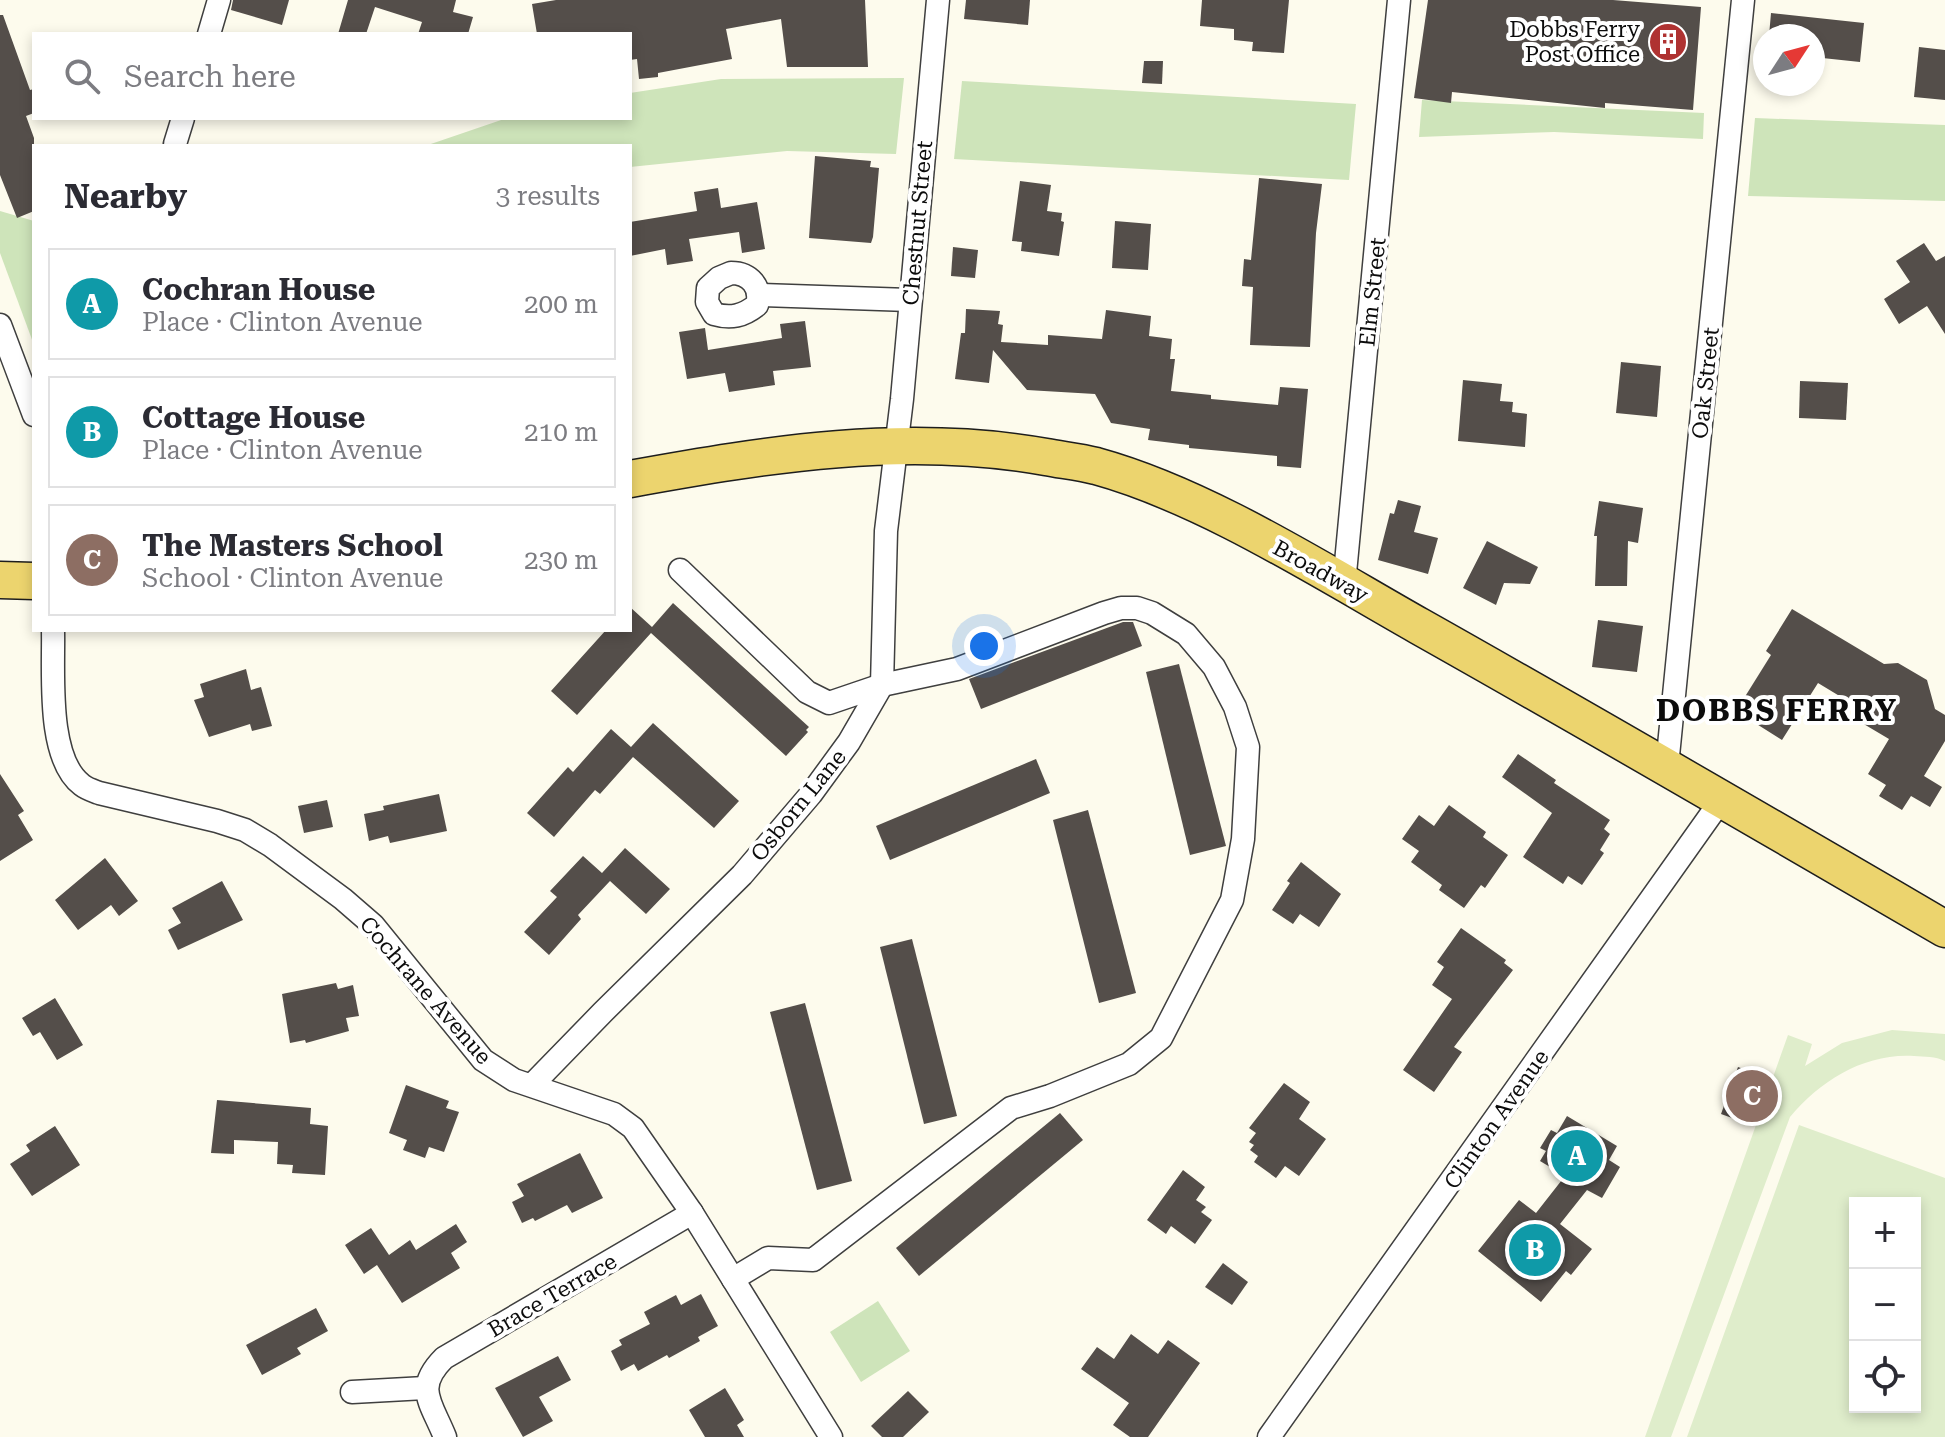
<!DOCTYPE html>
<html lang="en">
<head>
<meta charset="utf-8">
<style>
  :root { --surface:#fff; --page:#f2f2f3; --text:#2b2b33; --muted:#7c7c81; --line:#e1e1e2; --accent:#d93025 }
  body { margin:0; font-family:"Roboto Serif",serif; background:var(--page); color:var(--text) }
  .controls { position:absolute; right:24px; bottom:24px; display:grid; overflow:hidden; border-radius:0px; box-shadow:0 4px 12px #0003 }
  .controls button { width:72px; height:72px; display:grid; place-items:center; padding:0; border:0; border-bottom:2px solid var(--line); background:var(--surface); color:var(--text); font:40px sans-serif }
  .compass { position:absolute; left:1753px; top:24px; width:72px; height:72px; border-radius:50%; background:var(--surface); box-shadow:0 4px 12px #0003; rotate:54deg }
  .you { position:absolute; left:984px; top:646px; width:28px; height:28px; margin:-20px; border:6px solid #fff; border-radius:50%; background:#1a73e8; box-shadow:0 0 0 12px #1a73e833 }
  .badge { display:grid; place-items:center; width:52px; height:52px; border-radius:50%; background:var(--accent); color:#fff; font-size:26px; font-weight:700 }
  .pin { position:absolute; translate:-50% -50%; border:4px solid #fff; box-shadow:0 2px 8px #0006 }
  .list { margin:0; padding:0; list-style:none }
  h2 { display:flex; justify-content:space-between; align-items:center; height:104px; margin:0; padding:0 32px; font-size:34px }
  h2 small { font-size:26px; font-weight:400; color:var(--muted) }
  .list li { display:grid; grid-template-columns:52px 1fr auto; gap:24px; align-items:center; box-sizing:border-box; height:112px; margin:0 16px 16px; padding:0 16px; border:2px solid var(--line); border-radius:0px }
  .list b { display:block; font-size:30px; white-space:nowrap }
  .list p { margin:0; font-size:26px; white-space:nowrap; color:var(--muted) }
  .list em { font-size:26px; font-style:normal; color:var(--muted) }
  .icon { flex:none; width:44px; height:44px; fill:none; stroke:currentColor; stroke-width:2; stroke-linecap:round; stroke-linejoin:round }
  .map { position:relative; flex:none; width:1945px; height:1437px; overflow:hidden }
  .search { position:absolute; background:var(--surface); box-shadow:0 4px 12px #0003; left:32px; top:32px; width:600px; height:88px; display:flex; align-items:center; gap:20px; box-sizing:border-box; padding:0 28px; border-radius:0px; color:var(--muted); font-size:30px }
  .panel { position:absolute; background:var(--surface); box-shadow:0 4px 12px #0003; left:32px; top:144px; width:600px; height:488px; border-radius:0px }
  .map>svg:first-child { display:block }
</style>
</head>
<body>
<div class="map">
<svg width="1945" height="1437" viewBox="0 0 1945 1437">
  <rect width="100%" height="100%" fill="#fdfbed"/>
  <g fill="#cee4ba">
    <polygon points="904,78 896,154 787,151 630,167 630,146 425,146 507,118 630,118 630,93 721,79"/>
    <polygon points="962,81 1356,104 1349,180 954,159"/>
    <polygon points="1422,100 1704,113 1703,139 1554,132 1419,137"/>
    <polygon points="1755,118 1945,125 1945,201 1748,196"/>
    <polygon points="0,211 34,221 34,345 0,253"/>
    <polygon points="878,1301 910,1351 861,1382 830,1332"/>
  </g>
  <g fill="#dfedcb" fill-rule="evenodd">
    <path d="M 1892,1030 L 1945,1034 L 1945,1061 C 1935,1056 1925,1057 1914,1056 C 1865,1053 1821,1080 1790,1117 L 1671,1437 L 1645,1437 L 1788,1035 L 1812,1044 L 1805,1066 L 1842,1043 Z"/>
    <path d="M 1799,1125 L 1945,1178 L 1945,1437 L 1687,1437 ZM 1855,1203 L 1915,1203 L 1915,1407 L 1855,1407 Z"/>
  </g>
  <g fill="#544e4a">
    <polygon points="233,0 289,0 282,25 231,10"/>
    <polygon points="348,0 456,0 453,12 473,17 468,34 418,34 422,22 375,7 366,34 338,34"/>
    <polygon points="556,0 865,0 868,67 787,67 781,19 726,29 732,59 658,73 658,77 639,79 637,59 630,60 630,34 537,34 532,4"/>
    <polygon points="966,0 1030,0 1028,25 964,19"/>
    <polygon points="1202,0 1289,0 1284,53 1252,51 1253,42 1234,40 1234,29 1200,26"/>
    <polygon points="1428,0 1613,0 1701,7 1693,110 1605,103 1605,108 1452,92 1451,103 1414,98"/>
    <polygon points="1771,13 1864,23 1860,62 1813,57 1813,36 1769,36"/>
    <polygon points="0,15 3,15 30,90 34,89 34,113 26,116 34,138 34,211 17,218 0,175"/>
    <polygon points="1919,47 1945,50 1945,100 1914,97"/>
    <polygon points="1144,61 1163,61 1162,84 1142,83"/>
    <polygon points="815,156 871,161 870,167 879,168 873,237 871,243 809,238"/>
    <polygon points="1259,178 1322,184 1316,233 1310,347 1250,345 1253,287 1242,286 1244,259 1251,260"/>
    <polygon points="1020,181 1051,185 1047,211 1062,213 1061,221 1064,222 1059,256 1021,251 1022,242 1012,241"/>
    <polygon points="718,188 721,208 757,202 765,249 742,253 739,232 689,239 693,261 667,265 665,249 630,256 630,222 697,211 694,192"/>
    <polygon points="1115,221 1151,224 1148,270 1112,268"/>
    <polygon points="1924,243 1936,261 1945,256 1945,334 1927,306 1899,324 1884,299 1910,282 1896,261"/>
    <polygon points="953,247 978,250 975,278 951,276"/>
    <polygon points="966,309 1000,311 998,324 1003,325 1001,342 1048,345 1048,335 1102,339 1106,310 1151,316 1149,336 1172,339 1170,359 1175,359 1171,391 1211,395 1211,399 1278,405 1280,387 1308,389 1301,468 1277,466 1277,456 1189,448 1189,445 1148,440 1150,429 1111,423 1095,394 1027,390 993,350 989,383 955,379 961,333 965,333"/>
    <polygon points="805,321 811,367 773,371 775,385 729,392 725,373 687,379 679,332 705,328 708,350 782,338 780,324"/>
    <polygon points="1621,362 1661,366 1657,417 1616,413"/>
    <polygon points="1463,380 1502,384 1500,401 1513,402 1512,412 1527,414 1525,447 1458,441"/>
    <polygon points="1800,381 1848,383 1846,420 1799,418"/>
    <polygon points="1398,500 1421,506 1414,532 1438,538 1428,574 1378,560 1390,513 1394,514"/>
    <polygon points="1599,501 1643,508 1638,543 1628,541 1627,586 1595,586 1597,536 1594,536"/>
    <polygon points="1487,541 1538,567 1530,584 1504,583 1496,605 1463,588"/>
    <polygon points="673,603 809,727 806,730 808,732 786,756 651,633 577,715 551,691 606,630 630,630 630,607 652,627"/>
    <polygon points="1792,609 1884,664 1898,663 1927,680 1935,709 1945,715 1945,741 1924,776 1942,787 1930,807 1911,796 1902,810 1879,796 1886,785 1868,774 1889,739 1862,723 1856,706 1818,683 1782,740 1736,711 1771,655 1766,651"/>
    <polygon points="1598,620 1643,626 1637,672 1592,667"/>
    <polygon points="1123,622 1133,622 1142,646 981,709 969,679"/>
    <polygon points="1179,664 1226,846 1190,855 1146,672"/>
    <polygon points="246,669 251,690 261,687 272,726 252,731 250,724 209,737 194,700 204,697 200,684"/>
    <polygon points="653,723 739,801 714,828 633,757 600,794 595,790 554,837 527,813 568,767 573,772 611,729 631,747"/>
    <polygon points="1518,754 1556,780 1554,783 1610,820 1604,829 1610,834 1600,850 1604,853 1582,885 1568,876 1563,884 1523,857 1552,813 1502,777"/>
    <polygon points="1036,759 1050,793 890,860 876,826"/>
    <polygon points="0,774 24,811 18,815 33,840 0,861"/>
    <polygon points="439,794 447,831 390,843 388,836 369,841 364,814 384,810 383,806"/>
    <polygon points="327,800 333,827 304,833 298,806"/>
    <polygon points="1449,805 1486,832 1483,837 1508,855 1485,888 1481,885 1464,908 1439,890 1442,885 1411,862 1419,851 1402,839 1419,815 1434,826"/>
    <polygon points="1088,810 1136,993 1099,1003 1053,820"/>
    <polygon points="625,848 670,889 646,914 610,881 578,915 581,919 549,955 524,932 557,897 550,891 583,856 602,873"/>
    <polygon points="105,858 138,901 119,916 111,905 78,930 55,900"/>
    <polygon points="1301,862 1341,894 1319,927 1300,914 1293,924 1272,910 1290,883 1287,881"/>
    <polygon points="222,881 243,920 178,950 168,930 181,923 172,908"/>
    <polygon points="1461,928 1506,960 1504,963 1513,970 1454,1047 1462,1052 1434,1092 1403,1070 1452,999 1432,985 1444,967 1437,962"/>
    <polygon points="912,939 957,1116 924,1124 880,947"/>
    <polygon points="336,983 338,989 353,985 359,1016 346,1018 349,1031 306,1043 305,1040 290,1043 282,994"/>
    <polygon points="55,998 83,1045 57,1060 40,1032 33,1036 22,1018"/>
    <polygon points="805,1003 852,1181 817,1190 770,1012"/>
    <polygon points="1738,1067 1763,1076 1746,1123 1721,1114"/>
    <polygon points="1284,1083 1310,1102 1299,1119 1326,1139 1299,1176 1285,1166 1276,1178 1254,1162 1258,1156 1250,1150 1254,1145 1249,1142 1256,1133 1249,1128"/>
    <polygon points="406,1085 449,1101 446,1108 459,1112 444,1152 429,1147 425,1158 403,1150 407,1140 389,1133"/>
    <polygon points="217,1100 311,1108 310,1124 328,1126 325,1175 292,1173 293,1165 277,1164 278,1142 234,1140 234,1154 211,1153"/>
    <polygon points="1060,1113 1083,1140 919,1276 896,1248"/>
    <polygon points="1567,1116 1617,1146 1609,1160 1620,1167 1602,1198 1587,1190 1560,1224 1592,1249 1571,1275 1566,1271 1541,1302 1478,1251 1519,1200 1536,1213 1565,1176 1540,1161 1546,1151 1540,1148 1551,1130 1557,1133"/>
    <polygon points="55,1126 80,1165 32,1196 10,1164 30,1151 26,1145"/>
    <polygon points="580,1153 603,1198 572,1213 567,1205 535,1221 533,1218 522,1223 512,1202 524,1196 517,1184"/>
    <polygon points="1183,1170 1205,1187 1196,1200 1206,1207 1201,1212 1212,1220 1195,1244 1171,1226 1166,1234 1147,1220"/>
    <polygon points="456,1224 467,1242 451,1253 460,1268 402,1303 377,1265 364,1274 345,1245 371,1228 389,1255 410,1240 416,1250"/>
    <polygon points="1223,1263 1248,1282 1232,1305 1205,1287"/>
    <polygon points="701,1294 718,1326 698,1337 700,1341 669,1358 667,1355 638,1371 634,1364 621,1371 611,1351 622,1345 619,1340 650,1324 644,1312 676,1295 681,1305"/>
    <polygon points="316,1308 328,1331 297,1348 301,1354 262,1375 246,1345"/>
    <polygon points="1131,1334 1158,1354 1168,1340 1200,1363 1148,1437 1130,1437 1113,1425 1129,1403 1081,1369 1097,1347 1114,1359"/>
    <polygon points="558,1356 571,1380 539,1397 553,1421 523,1437 495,1388"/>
    <polygon points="725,1388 744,1420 737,1425 744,1437 705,1437 689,1410"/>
    <polygon points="908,1391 929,1412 903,1437 882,1437 871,1426"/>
  </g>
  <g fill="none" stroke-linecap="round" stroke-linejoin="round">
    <g stroke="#3f3f3f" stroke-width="25">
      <g id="minor">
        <polyline points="209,34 219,0"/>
        <polyline points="175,144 183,118"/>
        <path d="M 731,273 C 750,273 762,287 757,305 C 743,316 731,319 714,314 L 707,302 L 708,288 L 719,278 Z"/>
        <polyline points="760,295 909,300"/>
        <polyline points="0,325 34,415"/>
        <polyline points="680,570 807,692 829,703 882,685 957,669 1104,613 1121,608 1137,608 1152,613 1186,634 1214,667 1235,707 1248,747 1243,839 1232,900 1161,1038 1129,1064 1050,1096 1011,1108 813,1260 768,1258 733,1279"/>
        <polyline points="1344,584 1399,0"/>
        <path d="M 53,630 C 54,671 46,758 82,785 C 87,789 94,791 99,793 L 217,821 L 245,830 L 270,845 L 343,899 L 373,925 L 483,1060 L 514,1080 L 614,1114 L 633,1128 L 692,1213 L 831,1437"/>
        <polyline points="1667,766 1743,0"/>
        <polyline points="532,1085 603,1012 742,875 811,794 849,742 882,685 886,531 902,399 938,0"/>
        <polyline points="352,1392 425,1388"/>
        <path d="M 445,1437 C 431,1402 414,1388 444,1358 L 692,1213"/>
        <polyline points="1269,1437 1722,799"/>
      </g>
    </g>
    <g stroke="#1d1d1d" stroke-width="39">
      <g id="primary">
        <path d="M 630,479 C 768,454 906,432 1046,457 C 1062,460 1080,462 1096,466 C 1205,496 1320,570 1419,626 C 1595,725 1770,827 1945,929"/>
        <polyline points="0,580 34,581"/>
      </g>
    </g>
    <use href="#minor" stroke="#fff" stroke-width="22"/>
    <use href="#primary" stroke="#ecd46e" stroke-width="36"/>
  </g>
  <defs>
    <g id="building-disc" transform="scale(2)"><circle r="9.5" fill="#af3231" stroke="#fff"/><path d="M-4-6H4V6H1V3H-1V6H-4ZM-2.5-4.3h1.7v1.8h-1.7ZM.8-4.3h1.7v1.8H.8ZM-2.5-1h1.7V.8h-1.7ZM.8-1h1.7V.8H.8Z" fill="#fff"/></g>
  </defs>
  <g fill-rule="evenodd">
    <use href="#building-disc" x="1668" y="42"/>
  </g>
  <g text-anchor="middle" stroke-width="8" stroke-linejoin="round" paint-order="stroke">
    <g font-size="22" fill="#0c0c0c" stroke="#fff" text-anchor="end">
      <text x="1640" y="37">Dobbs Ferry<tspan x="1640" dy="25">Post Office</tspan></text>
    </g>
    <g font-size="22" fill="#0c0c0c" stroke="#fff">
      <text transform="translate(917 223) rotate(-85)" y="8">Chestnut Street</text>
      <text transform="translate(1372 292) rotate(-84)" y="8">Elm Street</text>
      <text transform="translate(1705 383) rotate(-84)" y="8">Oak Street</text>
      <text transform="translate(1321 571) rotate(29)" y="8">Broadway</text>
      <text transform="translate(798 805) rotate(-51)" y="8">Osborn Lane</text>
      <text transform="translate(426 990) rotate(49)" y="8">Cochrane Avenue</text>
      <text transform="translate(1496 1119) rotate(-55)" y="8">Clinton Avenue</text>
      <text transform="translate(552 1295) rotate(-30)" y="8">Brace Terrace</text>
    </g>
    <g font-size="30" font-weight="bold" letter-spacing="2" fill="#0c0c0c" stroke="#fff">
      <text x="1777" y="721">DOBBS FERRY</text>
    </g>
  </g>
</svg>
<div class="controls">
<button>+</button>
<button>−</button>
<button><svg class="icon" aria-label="locate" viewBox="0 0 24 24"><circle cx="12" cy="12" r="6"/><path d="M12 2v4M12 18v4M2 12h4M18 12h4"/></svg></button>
</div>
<svg class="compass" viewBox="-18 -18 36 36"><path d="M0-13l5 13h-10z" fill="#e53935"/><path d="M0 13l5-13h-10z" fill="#7c7c81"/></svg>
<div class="you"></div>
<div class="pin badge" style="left:1577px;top:1156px;background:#0f9aa8">A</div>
<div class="pin badge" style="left:1535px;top:1250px;background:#0f9aa8">B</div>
<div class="pin badge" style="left:1752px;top:1096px;background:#8d6e63">C</div>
<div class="search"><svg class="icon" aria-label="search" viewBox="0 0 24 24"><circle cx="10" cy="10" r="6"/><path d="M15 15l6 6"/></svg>Search here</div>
<section class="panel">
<h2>Nearby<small>3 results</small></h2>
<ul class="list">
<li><span class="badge" style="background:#0f9aa8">A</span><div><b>Cochran House</b><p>Place · Clinton Avenue</p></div><em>200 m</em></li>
<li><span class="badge" style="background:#0f9aa8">B</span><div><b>Cottage House</b><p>Place · Clinton Avenue</p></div><em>210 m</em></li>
<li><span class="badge" style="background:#8d6e63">C</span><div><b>The Masters School</b><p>School · Clinton Avenue</p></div><em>230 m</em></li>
</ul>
</section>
</div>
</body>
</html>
